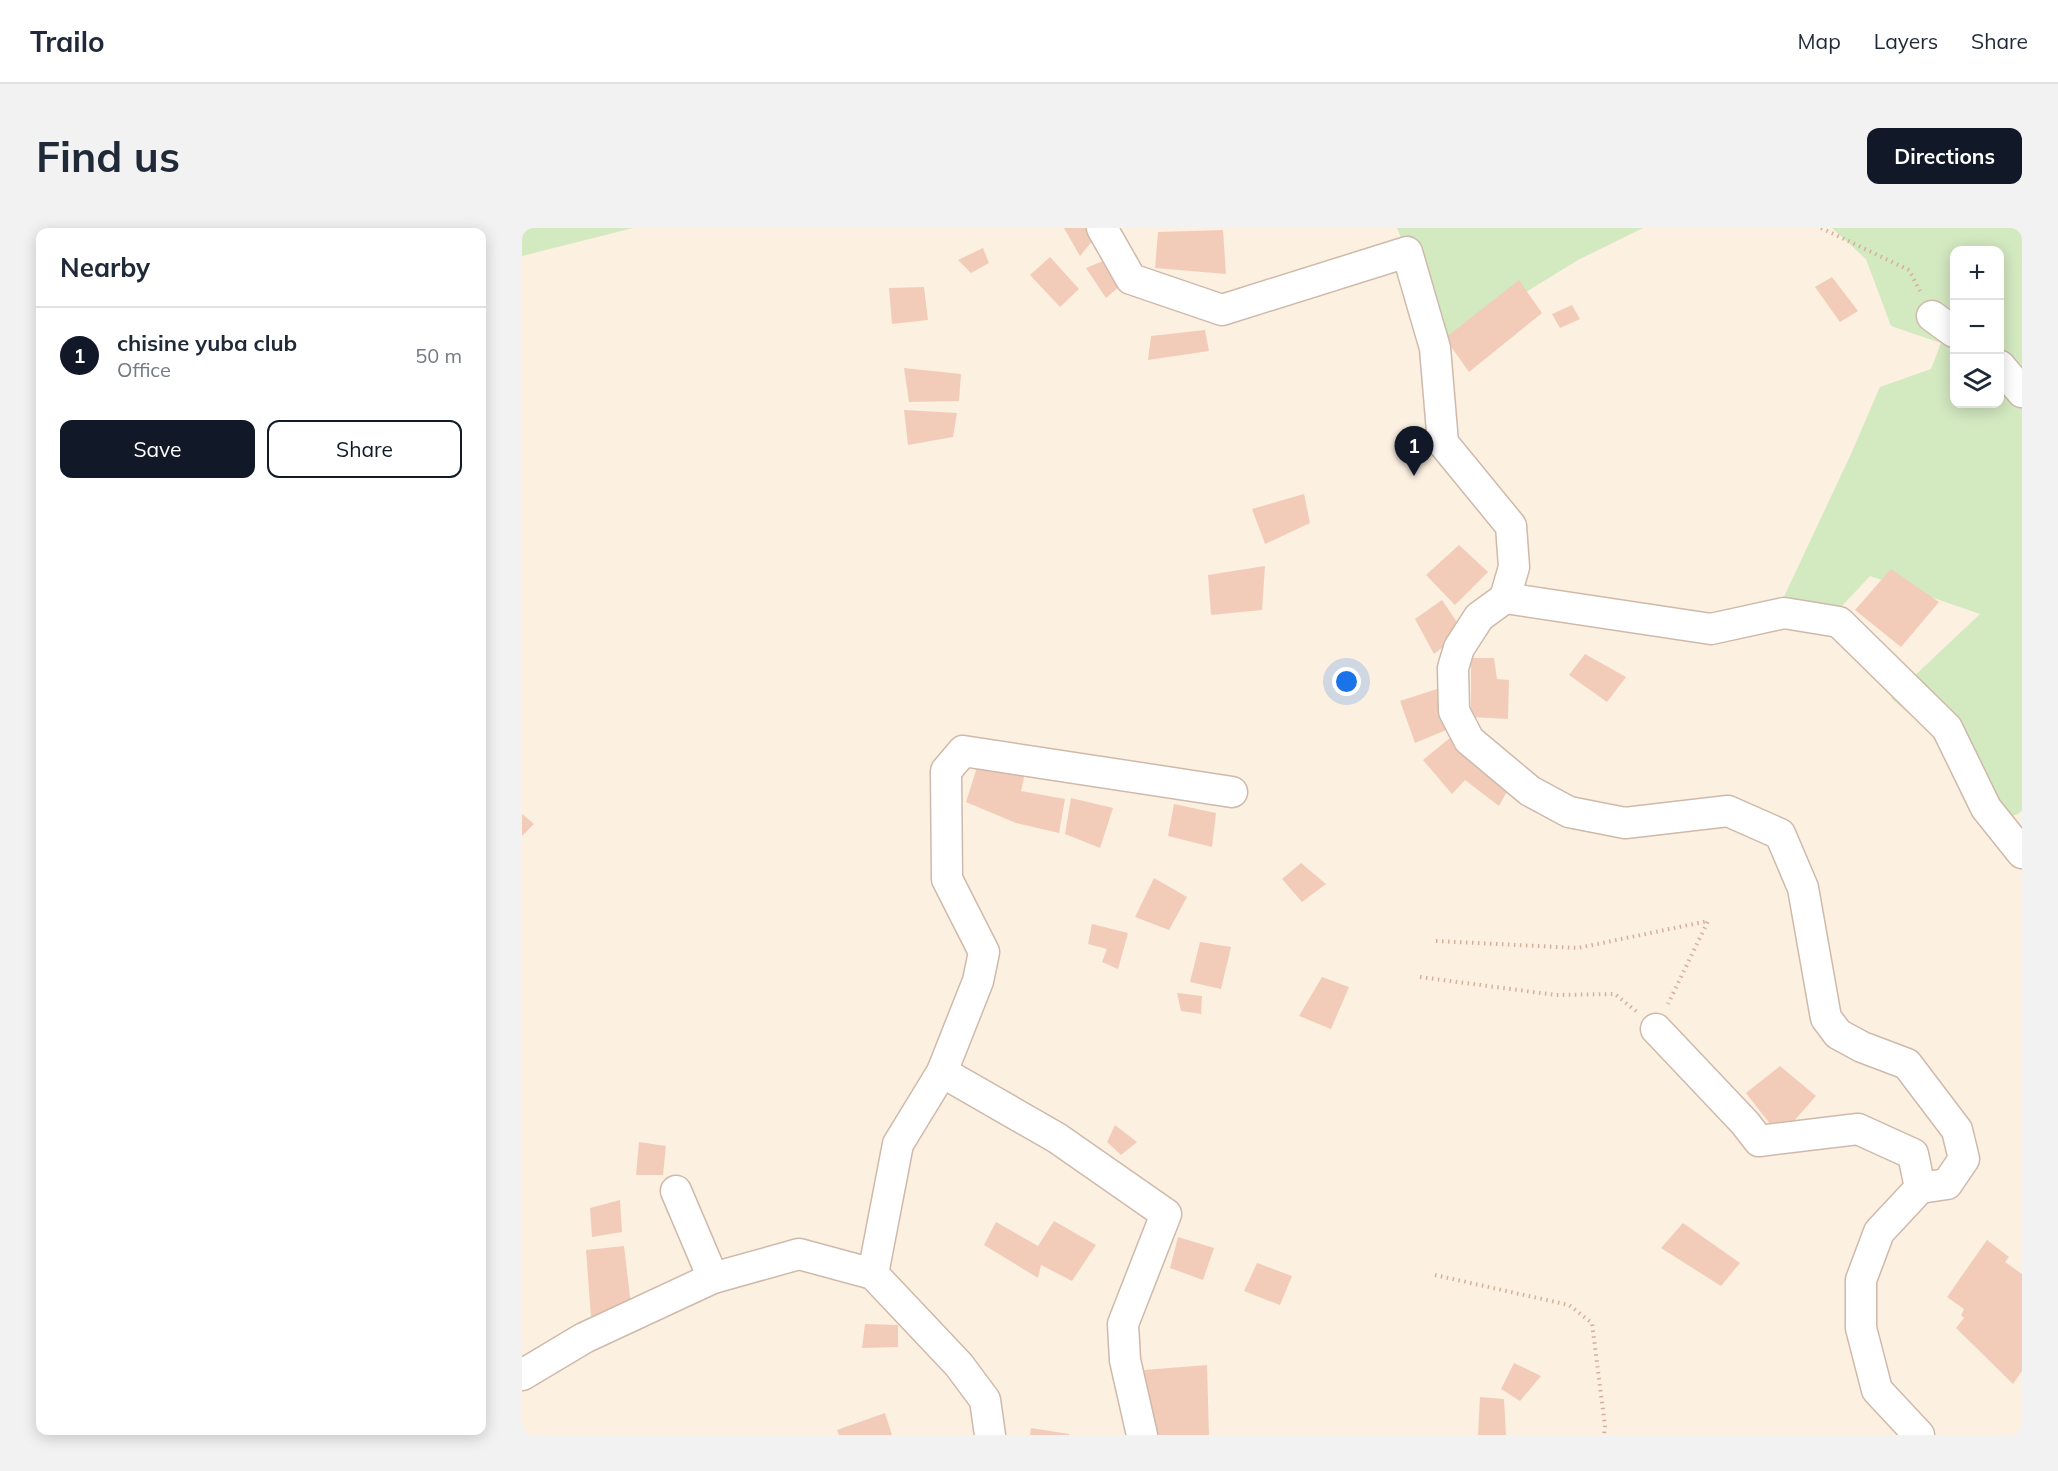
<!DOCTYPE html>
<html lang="en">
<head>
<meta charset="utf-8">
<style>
  :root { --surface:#fff; --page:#f2f2f3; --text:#1f2937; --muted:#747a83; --line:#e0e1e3; --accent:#111827 }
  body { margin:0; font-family:Mulish,sans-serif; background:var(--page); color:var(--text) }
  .controls { position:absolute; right:18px; top:18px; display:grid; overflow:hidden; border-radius:12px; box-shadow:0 3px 15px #0003 }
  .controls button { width:54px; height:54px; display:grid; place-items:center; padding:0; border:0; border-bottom:2px solid var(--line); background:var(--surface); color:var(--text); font:30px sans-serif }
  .you { position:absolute; left:825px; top:454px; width:21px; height:21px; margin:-15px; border:4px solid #fff; border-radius:50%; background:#1a73e8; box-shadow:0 0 0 9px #1a73e833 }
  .badge { display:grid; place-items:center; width:39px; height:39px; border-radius:50%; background:var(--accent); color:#fff; font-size:20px; font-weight:700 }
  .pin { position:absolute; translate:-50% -50px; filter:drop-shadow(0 2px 3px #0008) }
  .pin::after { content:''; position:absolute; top:32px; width:21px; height:18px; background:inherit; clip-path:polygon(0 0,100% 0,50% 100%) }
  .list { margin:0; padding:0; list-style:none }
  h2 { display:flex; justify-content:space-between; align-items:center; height:78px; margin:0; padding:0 24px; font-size:26px }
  h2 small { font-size:20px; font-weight:400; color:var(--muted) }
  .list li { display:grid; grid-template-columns:39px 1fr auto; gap:18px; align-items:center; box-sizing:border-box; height:96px; padding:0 24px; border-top:2px solid var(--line) }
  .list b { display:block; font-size:22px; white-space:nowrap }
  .list p { margin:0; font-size:20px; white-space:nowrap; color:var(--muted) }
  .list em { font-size:20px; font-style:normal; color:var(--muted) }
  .actions { display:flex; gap:12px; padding:18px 24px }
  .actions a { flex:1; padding:14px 0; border:2px solid var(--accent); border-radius:12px; text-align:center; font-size:21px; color:var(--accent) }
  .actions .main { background:var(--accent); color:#fff }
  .icon { flex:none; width:33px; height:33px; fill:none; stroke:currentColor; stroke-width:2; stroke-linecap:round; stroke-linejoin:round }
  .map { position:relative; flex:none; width:1500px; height:1207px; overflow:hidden; border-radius:12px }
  header { display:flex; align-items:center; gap:36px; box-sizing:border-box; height:84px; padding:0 30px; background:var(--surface); border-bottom:2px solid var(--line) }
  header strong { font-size:28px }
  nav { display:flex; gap:33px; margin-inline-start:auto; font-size:21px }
  .intro { display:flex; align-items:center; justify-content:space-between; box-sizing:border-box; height:144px; padding:0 36px }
  h1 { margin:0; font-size:42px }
  .button { padding:15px 27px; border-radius:12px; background:var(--accent); color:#fff; font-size:21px; font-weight:700 }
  main { display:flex; gap:36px; padding:0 36px }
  aside { flex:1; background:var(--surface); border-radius:12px; box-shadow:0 3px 15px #0003 }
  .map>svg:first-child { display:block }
</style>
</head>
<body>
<header>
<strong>Trailo</strong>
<nav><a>Map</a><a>Layers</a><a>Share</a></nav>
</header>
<div class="intro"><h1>Find us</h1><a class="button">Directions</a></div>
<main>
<aside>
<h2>Nearby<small></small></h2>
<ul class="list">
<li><span class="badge">1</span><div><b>chisine yuba club</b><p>Office</p></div><em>50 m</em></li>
</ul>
<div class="actions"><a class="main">Save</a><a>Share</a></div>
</aside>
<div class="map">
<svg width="1500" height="1207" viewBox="0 0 1500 1207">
  <rect width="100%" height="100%" fill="#fcf0e1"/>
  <g fill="#d3e9c0" fill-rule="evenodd">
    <polygon points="0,0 111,0 0,28"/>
    <polygon points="875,0 1121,0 1056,32 913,120 885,24"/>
    <path d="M 1310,0 L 1500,0 L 1500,582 L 1496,586 L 1462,598 L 1408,504 L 1369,470 L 1458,386 L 1348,348 L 1303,396 L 1260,373 L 1329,226 L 1358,159 L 1409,141 L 1419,115 L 1369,98 L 1344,31 ZM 1432,22 L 1478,22 L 1478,176 L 1432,176 Z"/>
  </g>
  <g fill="#f2ccb9">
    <polygon points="542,0 564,0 572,11 558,28"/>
    <polygon points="701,2 704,46 633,40 636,4"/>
    <polygon points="461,20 467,35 449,45 436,32"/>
    <polygon points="528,29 557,61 538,79 508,47"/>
    <polygon points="581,33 599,57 584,70 564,40"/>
    <polygon points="1310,49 1336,83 1318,94 1293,59"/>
    <polygon points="997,52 1020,85 947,144 923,110"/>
    <polygon points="402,59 406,92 370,96 367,60"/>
    <polygon points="1050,77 1058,91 1038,100 1030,86"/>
    <polygon points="683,102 687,123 626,132 629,108"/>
    <polygon points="382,140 439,146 437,173 387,174"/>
    <polygon points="382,182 435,185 431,209 386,217"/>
    <polygon points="782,266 788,295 743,316 730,281"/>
    <polygon points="937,317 966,344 933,377 904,347"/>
    <polygon points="743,338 740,382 689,387 686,347"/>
    <polygon points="1369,341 1417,374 1379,419 1333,382"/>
    <polygon points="920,372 941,403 912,426 893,391"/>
    <polygon points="1063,426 1104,449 1085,474 1047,447"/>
    <polygon points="949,430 972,430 975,451 987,452 986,491 949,489"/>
    <polygon points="915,461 929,500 893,515 878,473"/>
    <polygon points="929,509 955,540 962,532 989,556 977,578 943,552 930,566 901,532"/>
    <polygon points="456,536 503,545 499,563 543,571 537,605 494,595 444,574"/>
    <polygon points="549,570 591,580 578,620 543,606"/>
    <polygon points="652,576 694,585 690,619 646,608"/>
    <polygon points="0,586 12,596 0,608"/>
    <polygon points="779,635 804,656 780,674 760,651"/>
    <polygon points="632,650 665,669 647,702 613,689"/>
    <polygon points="570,696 606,705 596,741 580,734 585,721 566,716"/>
    <polygon points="678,714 709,719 699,761 668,754"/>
    <polygon points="800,749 827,759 809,801 777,788"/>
    <polygon points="655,765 680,768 679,786 659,783"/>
    <polygon points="1258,838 1294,868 1258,909 1224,865"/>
    <polygon points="593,897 615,914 599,927 585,914"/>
    <polygon points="117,914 144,918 141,947 114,947"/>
    <polygon points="98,972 100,1004 70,1009 68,980"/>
    <polygon points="532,993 574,1017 550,1053 519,1037 516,1050 462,1017 474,994 516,1018"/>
    <polygon points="1161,995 1218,1035 1199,1058 1139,1020"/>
    <polygon points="656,1009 692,1020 681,1052 648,1040"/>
    <polygon points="1465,1012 1487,1029 1483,1034 1500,1046 1500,1143 1491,1156 1434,1100 1442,1090 1439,1087 1442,1081 1425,1069"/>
    <polygon points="102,1018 109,1077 69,1089 64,1022"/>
    <polygon points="735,1035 770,1048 758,1077 722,1063"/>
    <polygon points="343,1096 376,1097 376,1119 340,1120"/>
    <polygon points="992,1135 1019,1148 998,1173 979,1161"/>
    <polygon points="685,1137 687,1207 635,1207 622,1142"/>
    <polygon points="958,1169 982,1171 984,1207 956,1207"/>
    <polygon points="363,1185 370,1207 317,1207 315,1202"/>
    <polygon points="509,1200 547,1206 547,1207 508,1207"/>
  </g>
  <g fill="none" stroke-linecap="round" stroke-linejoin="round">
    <g stroke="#cfb9ab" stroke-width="33">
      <g id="minor">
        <polyline points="580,0 609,51 700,82 885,24 913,120 921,215 989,298 992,339 983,370 1189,401 1262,385 1317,394 1425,500 1464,580 1500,625"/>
        <polyline points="1410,88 1432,104"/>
        <polyline points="1478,138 1500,164"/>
        <polyline points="983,370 957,389 937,420 931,440 932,483 947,512 1008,563 1047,584 1103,595 1206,583 1258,606 1281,660 1304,790 1316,806 1340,819 1385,836 1435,902 1442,931 1425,956 1398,960"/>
        <polyline points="1134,801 1223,895 1237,913 1336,901 1391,926 1398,960 1357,1004 1339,1052 1339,1100 1355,1162 1397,1207"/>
        <polyline points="420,844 535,910 644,986 601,1096 603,1132 620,1207"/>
        <polyline points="154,963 191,1050"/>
        <polyline points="351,1046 376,916 420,844 456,753 462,724 425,651 424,543 441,523 710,564"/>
        <polyline points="0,1147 62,1110 191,1050 277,1026 351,1046 437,1137 463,1172 468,1207"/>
      </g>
    </g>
    <g stroke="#d6af9c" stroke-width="4" stroke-dasharray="1.5 4.5" stroke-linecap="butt">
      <polyline points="1299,0 1387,42 1398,63"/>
      <polyline points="914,713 1056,720 1186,693 1146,776"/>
      <polyline points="898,749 1034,767 1093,766 1115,784"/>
      <polyline points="913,1047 1047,1077 1070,1095 1083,1198 1082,1207"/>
    </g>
    <use href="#minor" stroke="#fff" stroke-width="30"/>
  </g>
</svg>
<div class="controls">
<button>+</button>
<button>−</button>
<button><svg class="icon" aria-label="layers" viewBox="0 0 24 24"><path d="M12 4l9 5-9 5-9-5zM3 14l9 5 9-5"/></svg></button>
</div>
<div class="you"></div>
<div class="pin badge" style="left:892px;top:248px">1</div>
</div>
</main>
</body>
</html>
